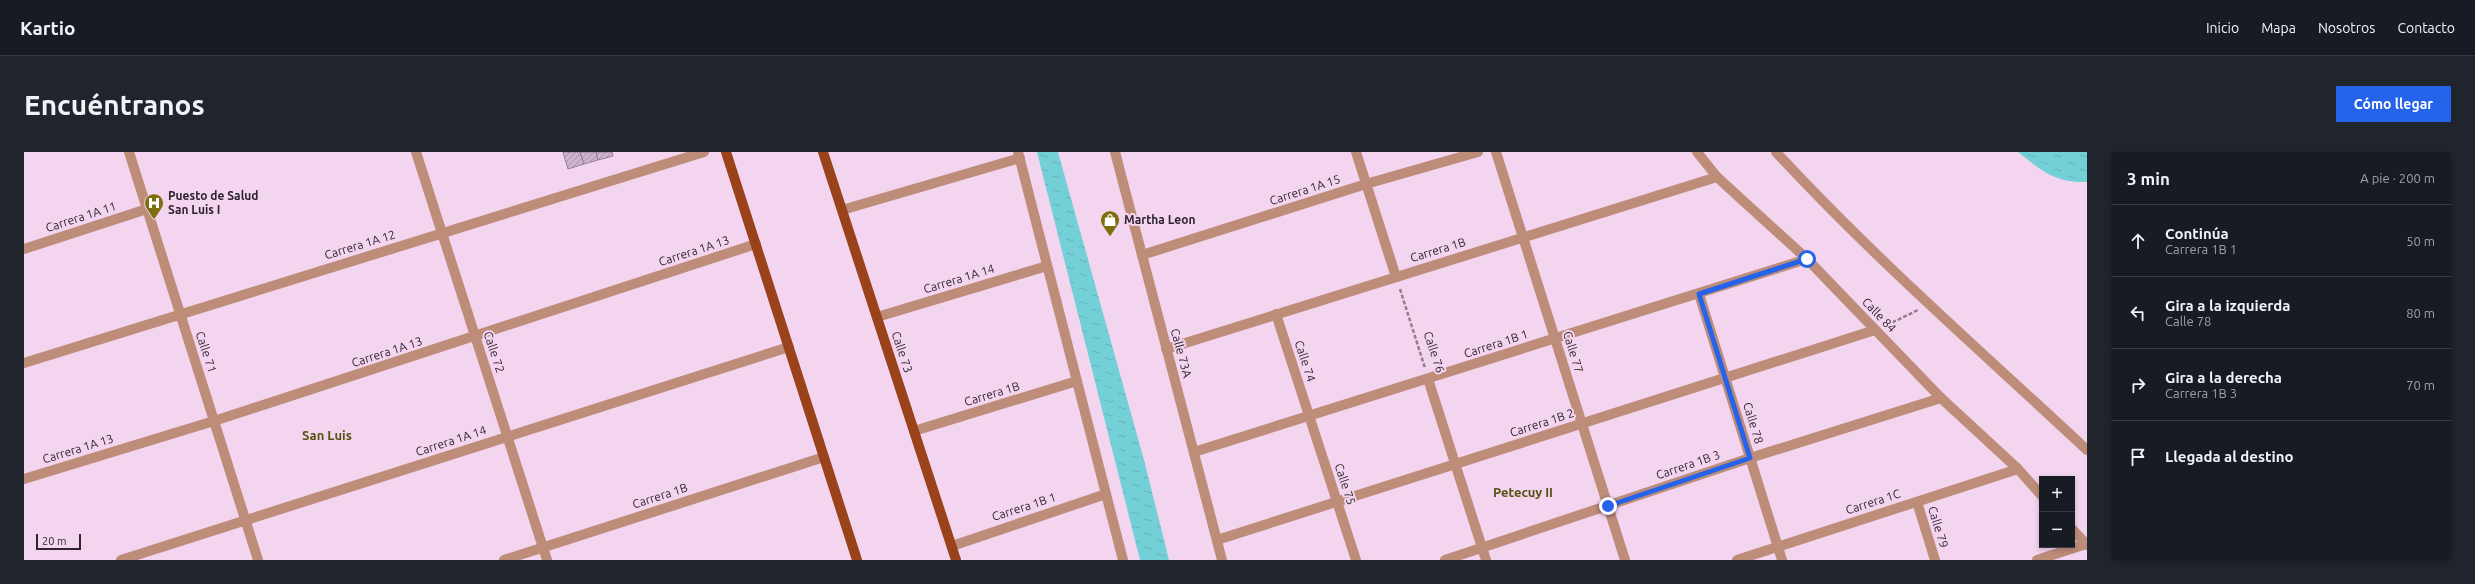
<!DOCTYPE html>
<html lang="es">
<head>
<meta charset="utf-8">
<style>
  :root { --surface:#171b24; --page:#20242c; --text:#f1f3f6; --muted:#9ea1a6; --line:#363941; --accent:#2563eb }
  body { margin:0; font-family:Ubuntu,sans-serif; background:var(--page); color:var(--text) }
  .controls { position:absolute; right:12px; bottom:12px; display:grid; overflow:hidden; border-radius:0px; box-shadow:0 2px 6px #0003 }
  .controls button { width:36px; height:36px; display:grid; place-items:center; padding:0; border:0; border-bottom:1px solid var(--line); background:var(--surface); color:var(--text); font:20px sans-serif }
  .scale { position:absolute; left:12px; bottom:10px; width:45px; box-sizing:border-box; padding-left:4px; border:2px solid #2f232e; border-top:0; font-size:11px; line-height:14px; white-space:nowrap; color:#2f232e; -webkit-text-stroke:3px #f3d5f0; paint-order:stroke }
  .stop { position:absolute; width:12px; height:12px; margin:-9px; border:3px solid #2563eb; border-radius:50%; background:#fff }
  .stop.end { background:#2563eb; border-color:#fff; box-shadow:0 1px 4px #0008 }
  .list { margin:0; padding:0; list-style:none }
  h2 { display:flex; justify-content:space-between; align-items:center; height:52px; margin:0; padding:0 16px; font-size:17px }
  h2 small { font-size:13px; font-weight:400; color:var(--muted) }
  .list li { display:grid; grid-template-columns:26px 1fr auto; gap:12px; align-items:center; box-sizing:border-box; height:72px; padding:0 16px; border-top:1px solid var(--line) }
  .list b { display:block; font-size:15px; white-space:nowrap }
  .list p { margin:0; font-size:13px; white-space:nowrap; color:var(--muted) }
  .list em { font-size:13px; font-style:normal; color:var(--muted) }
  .icon { flex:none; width:22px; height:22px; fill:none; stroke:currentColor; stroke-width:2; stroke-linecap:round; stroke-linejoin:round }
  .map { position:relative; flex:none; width:2063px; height:408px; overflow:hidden; border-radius:0px }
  header { display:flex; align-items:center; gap:24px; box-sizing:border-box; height:56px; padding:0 20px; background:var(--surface); border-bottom:1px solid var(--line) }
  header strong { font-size:19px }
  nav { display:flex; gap:22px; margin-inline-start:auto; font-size:14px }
  .intro { display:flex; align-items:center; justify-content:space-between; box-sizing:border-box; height:96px; padding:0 24px }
  h1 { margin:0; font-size:28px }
  .button { padding:10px 18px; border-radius:0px; background:var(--accent); color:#fff; font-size:14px; font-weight:700 }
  main { display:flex; gap:24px; padding:0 24px }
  aside { flex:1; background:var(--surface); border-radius:0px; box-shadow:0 2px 6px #0003 }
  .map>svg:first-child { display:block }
</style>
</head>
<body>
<header>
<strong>Kartio</strong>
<nav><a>Inicio</a><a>Mapa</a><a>Nosotros</a><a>Contacto</a></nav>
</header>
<div class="intro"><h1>Encuéntranos</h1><a class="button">Cómo llegar</a></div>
<main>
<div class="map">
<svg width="2063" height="408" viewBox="0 0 2063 408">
  <defs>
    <pattern id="water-ripples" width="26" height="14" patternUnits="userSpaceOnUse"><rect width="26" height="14" fill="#74d0d7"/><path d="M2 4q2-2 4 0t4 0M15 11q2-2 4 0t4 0" fill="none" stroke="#65b2b9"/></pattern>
    <pattern id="building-hatch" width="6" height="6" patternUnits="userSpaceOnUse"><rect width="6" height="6" fill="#d0b3ce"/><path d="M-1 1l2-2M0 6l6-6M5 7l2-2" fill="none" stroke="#a991a8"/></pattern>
  </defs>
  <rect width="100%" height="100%" fill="#f3d5f0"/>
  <g fill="url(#water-ripples)">
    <polygon points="1013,0 1034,0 1120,308 1145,408 1116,408"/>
    <path d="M 1994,0 L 2063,0 L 2063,30 C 2031,31 2018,19 1994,0 Z"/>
  </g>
  <g fill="url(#building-hatch)" stroke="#977b94">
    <polygon points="539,0 556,0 560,12 544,17"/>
    <polygon points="556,0 572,0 574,8 560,12"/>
    <polygon points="572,0 588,0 589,4 574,8"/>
  </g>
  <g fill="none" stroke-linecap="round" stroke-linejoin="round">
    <g stroke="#937e91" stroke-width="2.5" stroke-dasharray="4 2" stroke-linecap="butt">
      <polyline points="1376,137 1401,216"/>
      <polyline points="1863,173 1894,158"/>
    </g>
    <g stroke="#be8d79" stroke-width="10">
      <polyline points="105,0 234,408"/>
      <polyline points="392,0 523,408"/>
      <polyline points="994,0 1099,408"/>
      <polyline points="1091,0 1198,408"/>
      <polyline points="1332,0 1372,125"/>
      <polyline points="1472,0 1601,408"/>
      <polyline points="1673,0 1693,25 1783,107 1917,246 1994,317 2018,344"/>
      <path d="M 1752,0 C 1850,106 1958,200 2063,298"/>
      <polyline points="818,58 996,6"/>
      <polyline points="0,97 123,57"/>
      <polyline points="1118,103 1342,32 1454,0"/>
      <polyline points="1675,142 1758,408"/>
      <polyline points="1252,162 1332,408"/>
      <polyline points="853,165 1023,114"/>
      <polyline points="1142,197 1693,25"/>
      <polyline points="0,211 680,0"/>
      <polyline points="1404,227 1462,408"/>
      <polyline points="890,279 1053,229"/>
      <polyline points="1170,300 1783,107"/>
      <polyline points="0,327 190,269 732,92"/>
      <polyline points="1893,350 1911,408"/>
      <polyline points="2048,377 2063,393"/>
      <polyline points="1193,388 1851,178"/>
      <polyline points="928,394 1082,342"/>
      <polyline points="97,408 765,195"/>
      <polyline points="480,408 800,305"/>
      <polyline points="1421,408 1726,306 1917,246"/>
      <polyline points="1713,408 1994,317"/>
      <polyline points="2013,408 2062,392"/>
    </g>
    <g stroke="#99421b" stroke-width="10">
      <polyline points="702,0 833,408"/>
      <polyline points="799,0 932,408"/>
    </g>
  </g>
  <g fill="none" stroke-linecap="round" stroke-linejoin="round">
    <polyline stroke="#2563eb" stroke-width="5" points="1584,354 1726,306 1675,142 1783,107"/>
  </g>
  <defs>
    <g id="hospital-pin" transform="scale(1)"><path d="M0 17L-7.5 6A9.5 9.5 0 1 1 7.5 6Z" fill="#7d6f0d" stroke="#f3d5f0"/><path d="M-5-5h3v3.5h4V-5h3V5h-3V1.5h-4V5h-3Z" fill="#fff"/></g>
    <g id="shop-pin" transform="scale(1)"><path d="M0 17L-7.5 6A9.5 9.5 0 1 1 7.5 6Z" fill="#7d6f0d" stroke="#f3d5f0"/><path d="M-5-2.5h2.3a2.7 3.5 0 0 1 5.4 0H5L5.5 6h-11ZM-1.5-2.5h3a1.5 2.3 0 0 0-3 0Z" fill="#fff"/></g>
  </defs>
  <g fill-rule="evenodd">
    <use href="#hospital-pin" x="130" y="51"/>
    <use href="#shop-pin" x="1086" y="68"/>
  </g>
  <g text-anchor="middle" stroke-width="4" stroke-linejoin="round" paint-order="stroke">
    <g font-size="12" fill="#2f232e" stroke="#f3d5f0">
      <text transform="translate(1281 38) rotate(-18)" y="4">Carrera 1A 15</text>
      <text transform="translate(57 65) rotate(-18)" y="4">Carrera 1A 11</text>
      <text transform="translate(336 93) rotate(-17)" y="4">Carrera 1A 12</text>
      <text transform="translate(1414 98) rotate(-17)" y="4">Carrera 1B</text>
      <text transform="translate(670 99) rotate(-18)" y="4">Carrera 1A 13</text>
      <text transform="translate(935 127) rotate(-17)" y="4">Carrera 1A 14</text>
      <text transform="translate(1855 163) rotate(46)" y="4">Calle 84</text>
      <text transform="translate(1472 192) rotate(-18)" y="4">Carrera 1B 1</text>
      <text transform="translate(182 200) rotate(72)" y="4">Calle 71</text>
      <text transform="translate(363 200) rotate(-18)" y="4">Carrera 1A 13</text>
      <text transform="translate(470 200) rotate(72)" y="4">Calle 72</text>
      <text transform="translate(878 200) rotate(72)" y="4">Calle 73</text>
      <text transform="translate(1410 200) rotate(72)" y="4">Calle 76</text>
      <text transform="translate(1549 200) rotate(73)" y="4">Calle 77</text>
      <text transform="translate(1157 201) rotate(75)" y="4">Calle 73A</text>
      <text transform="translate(1281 209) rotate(72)" y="4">Calle 74</text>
      <text transform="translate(968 242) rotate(-17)" y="4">Carrera 1B</text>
      <text transform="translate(1518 271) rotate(-18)" y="4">Carrera 1B 2</text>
      <text transform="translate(1729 271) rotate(73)" y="4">Calle 78</text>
      <text transform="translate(427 289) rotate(-18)" y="4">Carrera 1A 14</text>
      <text transform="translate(54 297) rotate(-17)" y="4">Carrera 1A 13</text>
      <text transform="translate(1664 313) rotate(-19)" y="4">Carrera 1B 3</text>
      <text transform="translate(1321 332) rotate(72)" y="4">Calle 75</text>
      <text transform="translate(636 344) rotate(-18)" y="4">Carrera 1B</text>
      <text transform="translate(1849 350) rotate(-18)" y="4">Carrera 1C</text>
      <text transform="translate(1000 355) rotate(-18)" y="4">Carrera 1B 1</text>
      <text transform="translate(1914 375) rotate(73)" y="4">Calle 79</text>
    </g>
    <g font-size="12" font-weight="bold" fill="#2f232e" stroke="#f3d5f0" text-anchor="start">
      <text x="144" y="48">Puesto de Salud<tspan x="144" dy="14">San Luis I</tspan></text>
      <text x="1100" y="72">Martha Leon</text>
    </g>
    <g font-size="13" font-weight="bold" fill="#5a5012" stroke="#f3d5f0">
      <text x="303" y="288">San Luis</text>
      <text x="1499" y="345">Petecuy II</text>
    </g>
  </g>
</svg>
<div class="controls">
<button>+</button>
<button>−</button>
</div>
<div class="scale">20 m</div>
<div class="stop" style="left:1783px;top:107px"></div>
<div class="stop end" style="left:1584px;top:354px"></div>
</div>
<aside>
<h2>3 min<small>A pie · 200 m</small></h2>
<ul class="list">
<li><svg class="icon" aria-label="ahead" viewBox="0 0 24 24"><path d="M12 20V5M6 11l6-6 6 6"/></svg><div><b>Continúa</b><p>Carrera 1B 1</p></div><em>50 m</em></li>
<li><svg class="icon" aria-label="left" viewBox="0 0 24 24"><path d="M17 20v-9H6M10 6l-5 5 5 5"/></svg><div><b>Gira a la izquierda</b><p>Calle 78</p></div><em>80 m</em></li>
<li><svg class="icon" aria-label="right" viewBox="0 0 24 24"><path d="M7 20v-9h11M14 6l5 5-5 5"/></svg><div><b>Gira a la derecha</b><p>Carrera 1B 3</p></div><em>70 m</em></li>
<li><svg class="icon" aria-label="arrive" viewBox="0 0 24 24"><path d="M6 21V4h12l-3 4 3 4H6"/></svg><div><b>Llegada al destino</b></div></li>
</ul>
</aside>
</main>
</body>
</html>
